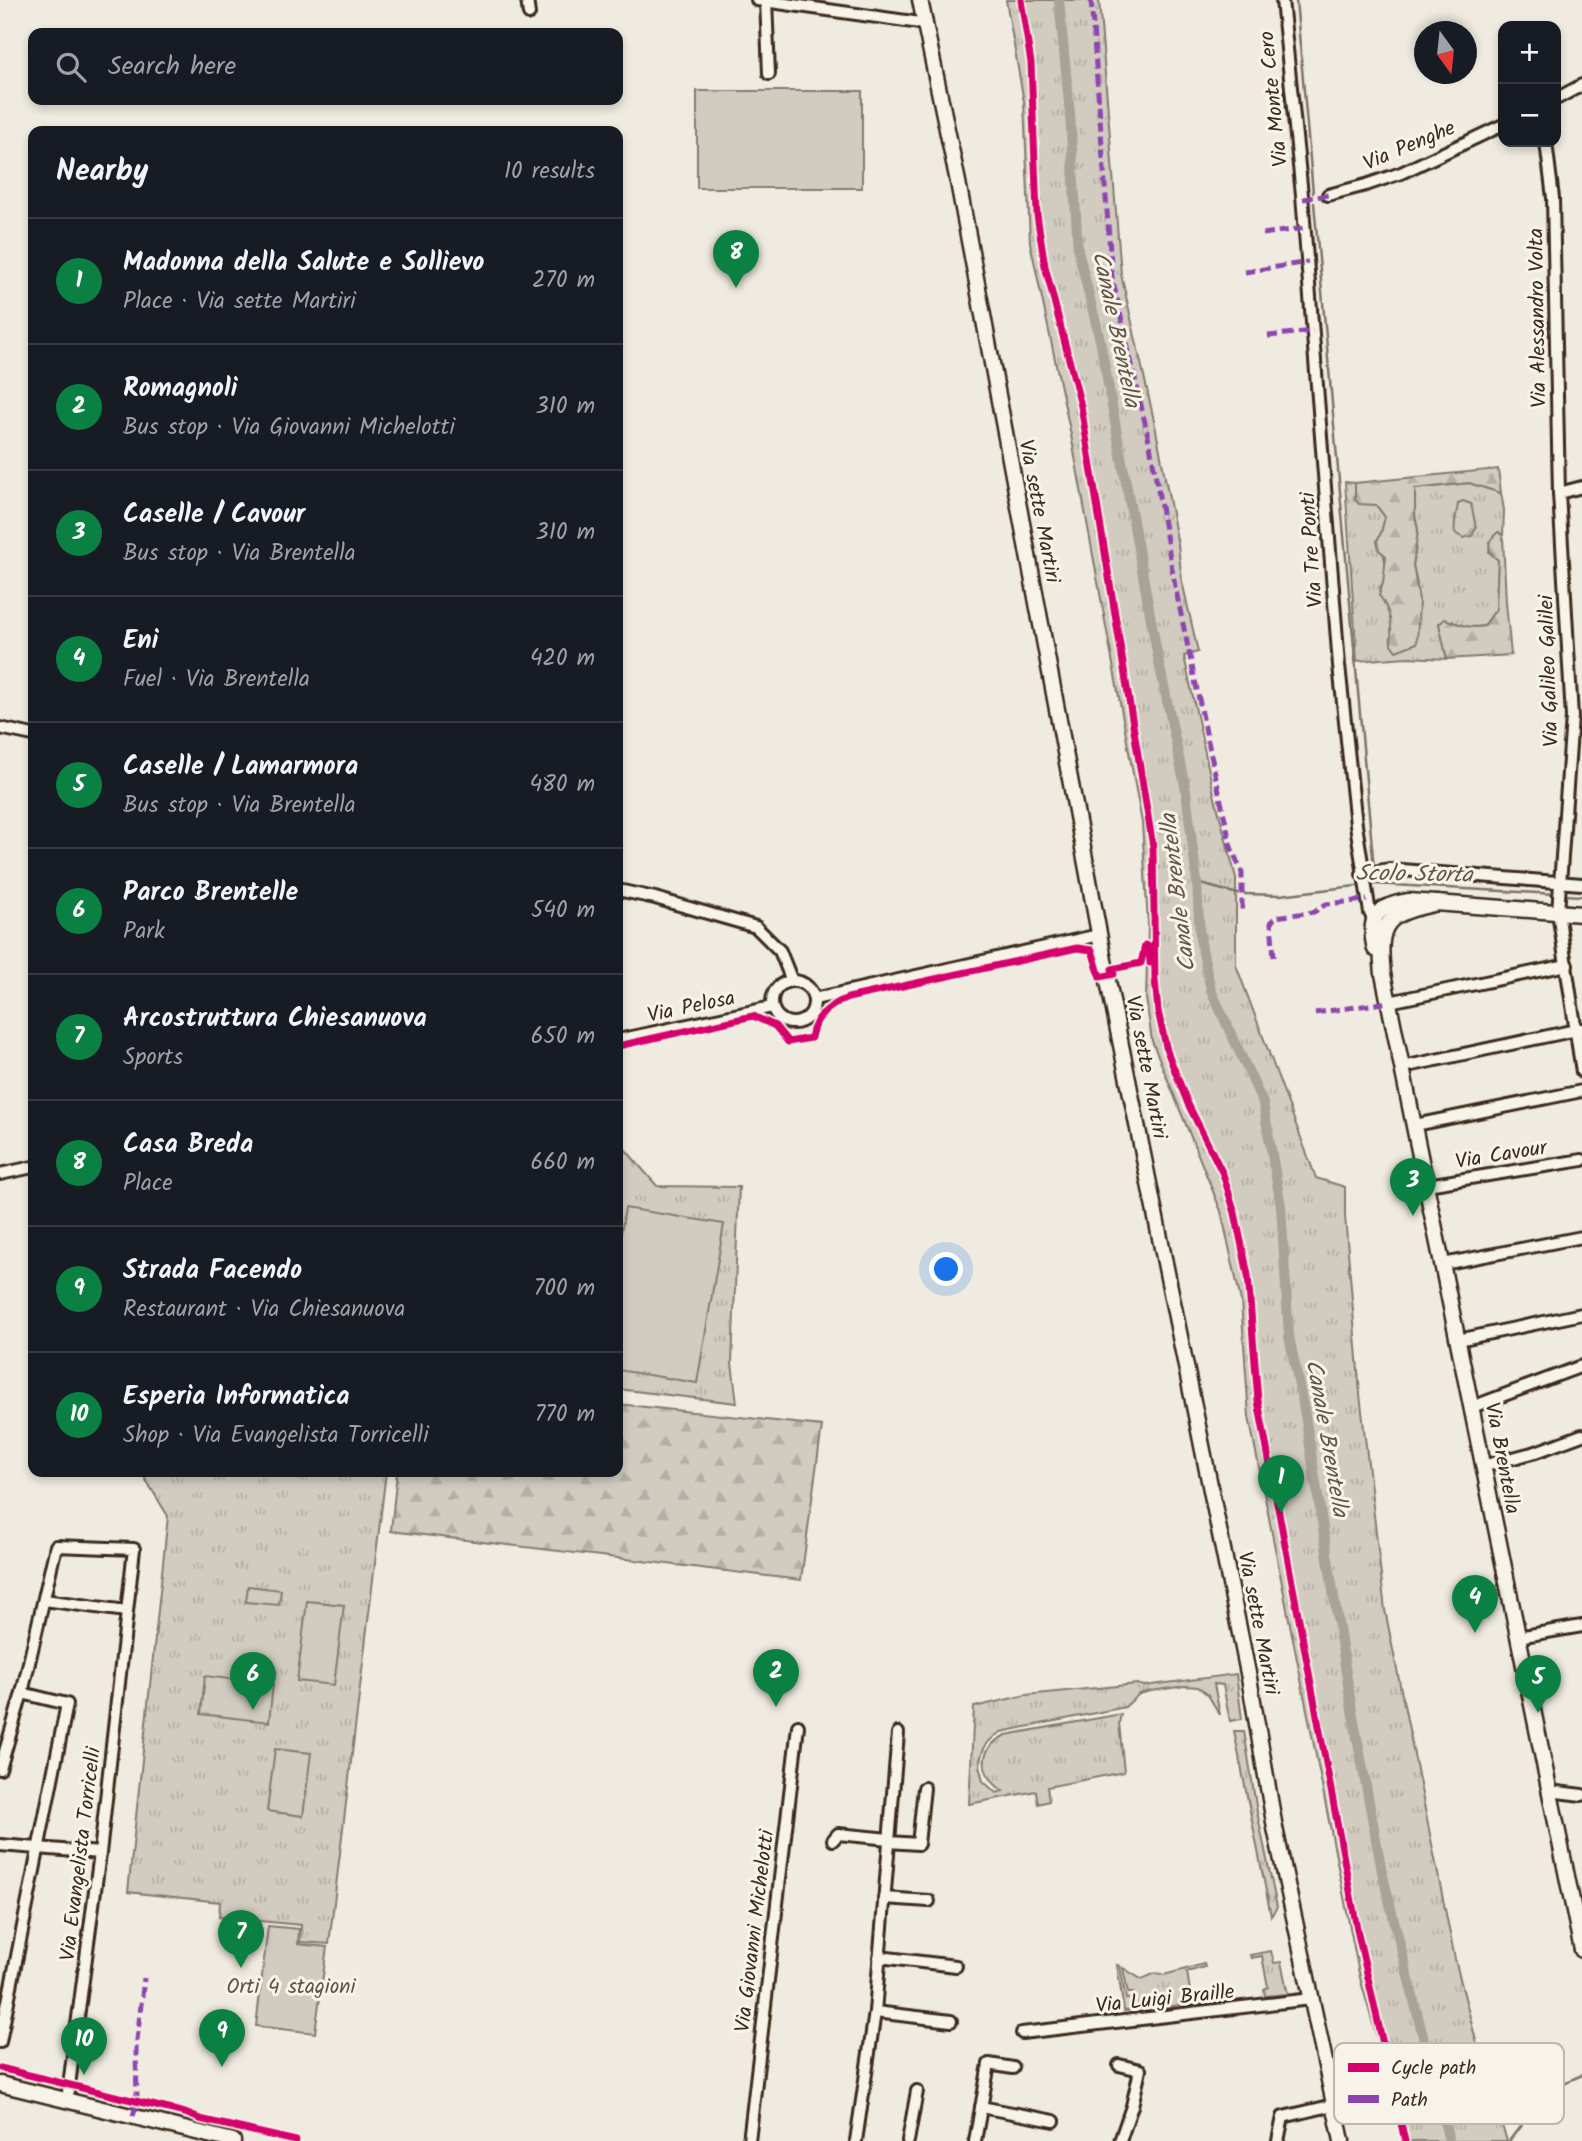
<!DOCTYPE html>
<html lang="en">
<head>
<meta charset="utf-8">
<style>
  :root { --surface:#171b24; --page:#20242c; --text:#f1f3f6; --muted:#9ea1a6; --line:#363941; --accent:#0b8043 }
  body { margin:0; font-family:Kalam,sans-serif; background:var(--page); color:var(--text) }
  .controls { position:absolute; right:21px; top:21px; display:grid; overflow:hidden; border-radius:14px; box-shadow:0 4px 10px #0003 }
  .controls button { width:63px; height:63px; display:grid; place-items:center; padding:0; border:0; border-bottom:2px solid var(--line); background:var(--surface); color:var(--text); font:35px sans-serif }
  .compass { position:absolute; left:1414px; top:21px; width:63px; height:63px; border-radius:50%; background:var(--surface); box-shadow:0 4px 10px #0003; rotate:165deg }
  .you { position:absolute; left:947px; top:1270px; width:24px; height:24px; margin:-18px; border:5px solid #fff; border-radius:50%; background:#1a73e8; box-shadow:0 0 0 10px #1a73e833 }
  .badge { display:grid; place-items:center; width:46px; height:46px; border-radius:50%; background:var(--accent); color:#fff; font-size:23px; font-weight:700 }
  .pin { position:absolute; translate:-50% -58px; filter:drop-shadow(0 2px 4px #0008) }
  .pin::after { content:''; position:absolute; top:37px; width:24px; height:21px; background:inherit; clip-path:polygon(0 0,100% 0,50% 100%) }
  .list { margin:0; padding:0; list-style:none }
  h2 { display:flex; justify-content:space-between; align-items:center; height:91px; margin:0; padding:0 28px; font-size:30px }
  h2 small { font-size:23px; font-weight:400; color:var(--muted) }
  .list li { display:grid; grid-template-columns:46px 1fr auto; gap:21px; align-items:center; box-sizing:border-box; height:126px; padding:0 28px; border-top:2px solid var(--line) }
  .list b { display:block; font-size:26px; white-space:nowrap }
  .list p { margin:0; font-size:23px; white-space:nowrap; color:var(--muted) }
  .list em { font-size:23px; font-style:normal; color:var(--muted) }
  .icon { flex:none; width:38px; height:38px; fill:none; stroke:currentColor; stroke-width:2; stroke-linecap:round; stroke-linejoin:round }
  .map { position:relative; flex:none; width:1582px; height:2141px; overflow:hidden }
  .search { position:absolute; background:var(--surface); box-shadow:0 4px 10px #0003; left:28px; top:28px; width:595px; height:77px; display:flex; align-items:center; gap:18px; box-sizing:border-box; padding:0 24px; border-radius:14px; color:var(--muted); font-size:26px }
  .panel { position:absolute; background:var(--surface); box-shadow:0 4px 10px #0003; left:28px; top:126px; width:595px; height:1351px; border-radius:14px }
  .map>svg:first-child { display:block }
</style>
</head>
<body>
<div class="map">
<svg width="1582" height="2141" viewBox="0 0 1582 2141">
  <defs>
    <pattern id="grass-tufts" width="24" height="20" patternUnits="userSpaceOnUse" patternTransform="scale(1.75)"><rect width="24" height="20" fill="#d1cbc0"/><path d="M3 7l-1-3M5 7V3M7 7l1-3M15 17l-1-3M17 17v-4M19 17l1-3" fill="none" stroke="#b4aea5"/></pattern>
    <pattern id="forest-firs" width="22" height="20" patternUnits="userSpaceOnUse" patternTransform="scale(1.75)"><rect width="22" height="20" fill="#d1cbc0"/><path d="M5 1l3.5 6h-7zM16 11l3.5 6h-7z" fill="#b4aea5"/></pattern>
  </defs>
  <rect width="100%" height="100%" fill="#efebe0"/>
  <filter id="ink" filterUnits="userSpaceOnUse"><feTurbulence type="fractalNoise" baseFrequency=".0143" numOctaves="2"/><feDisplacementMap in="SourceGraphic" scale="14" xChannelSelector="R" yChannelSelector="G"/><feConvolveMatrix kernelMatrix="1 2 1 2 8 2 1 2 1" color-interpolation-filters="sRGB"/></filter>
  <g filter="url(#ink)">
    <g fill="url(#grass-tufts)" stroke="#867a6f" stroke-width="2">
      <polygon points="1006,0 1099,0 1121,274 1155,425 1178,545 1182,581 1198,652 1184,656 1214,794 1236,878 1236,965 1316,1178 1345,1187 1345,1216 1360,1394 1385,1610 1455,1959 1481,2060 1507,2141 1406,2141 1360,1978 1249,1417 1241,1301 1221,1211 1152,1041 1146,998 1148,925 1142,823 1071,435 1030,242 1024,102"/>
      <path d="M 1345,482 L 1355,483 L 1355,500 L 1376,505 L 1385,517 L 1381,533 L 1377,541 C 1386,555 1390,573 1380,588 L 1393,622 L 1391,644 L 1417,584 L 1413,565 L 1418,530 L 1415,516 L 1415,489 L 1469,483 L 1501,493 L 1504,510 L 1503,536 L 1499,532 L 1495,535 L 1489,552 L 1498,560 L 1496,609 L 1484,626 C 1471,628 1463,628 1451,621 L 1439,623 L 1447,659 L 1406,657 L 1357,661 Z"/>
      <polygon points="618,1141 657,1186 739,1187 732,1363 737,1403 618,1389"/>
      <polygon points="141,1472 386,1472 329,1944 300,1942 301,1925 219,1917 220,1902 128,1892 168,1516"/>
      <path d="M 1236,1674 L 1242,1719 L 1230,1721 L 1223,1685 L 1214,1684 L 1220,1715 L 1208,1695 L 1198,1687 L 1185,1686 L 1151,1691 L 1139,1694 L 1125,1707 L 1001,1732 C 982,1743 976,1759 983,1781 L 996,1793 L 1003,1791 C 979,1774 977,1749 1006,1735 L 1121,1714 L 1119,1723 L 1124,1772 L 1047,1787 L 1049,1801 L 1038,1804 L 1036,1791 L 969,1804 L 974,1707 L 1026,1695 L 1137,1684 L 1144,1686 Z"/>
      <polygon points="1234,1731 1244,1731 1257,1812 1277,1907 1271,1916"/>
      <polygon points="1271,1951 1274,1963 1281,1962 1288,1994 1265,1996 1264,1989 1268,1987 1262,1956 1251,1958 1250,1955"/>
      <path d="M 1204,1964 L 1205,1967 L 1187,1972 L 1192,2004 L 1124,2011 L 1117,1965 L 1120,1966 L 1126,1999 L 1134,1998 L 1133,1993 L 1128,1993 L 1123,1968 L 1141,1979 C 1148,1978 1155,1970 1164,1975 Z"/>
    </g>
    <g fill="url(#forest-firs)" stroke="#867a6f" stroke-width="2">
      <path d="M 1498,469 L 1501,493 L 1469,483 L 1415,489 L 1415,516 L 1418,530 L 1413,565 L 1419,600 L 1417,643 L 1396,651 L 1391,644 C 1392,625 1391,611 1379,595 L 1383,583 L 1386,556 L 1379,550 L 1377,541 L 1381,533 L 1385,517 L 1376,505 L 1359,504 L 1355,500 L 1355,483 Z"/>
      <path d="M 1463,501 L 1471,504 L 1476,527 L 1472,536 L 1463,538 L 1455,533 C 1453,523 1457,514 1458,503 Z"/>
      <path d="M 1498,532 L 1503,536 L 1506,602 L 1511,655 L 1447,659 L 1439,624 L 1445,619 C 1460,624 1467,629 1484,626 L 1496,609 L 1498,560 C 1486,550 1486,542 1498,532 Z"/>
      <polygon points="618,1404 822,1426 801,1580 391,1531 397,1472 618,1472"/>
    </g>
    <g fill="#d1cbc0" stroke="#867a6f" stroke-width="2">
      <rect x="697" y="91" width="165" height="97"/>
      <polygon points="625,1208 724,1224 697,1383 618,1370 618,1252"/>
      <polygon points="248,1586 281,1590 279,1605 246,1602"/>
      <polygon points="307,1601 344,1605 334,1685 297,1681"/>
      <polygon points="205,1676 273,1684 269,1722 201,1714"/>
      <polygon points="275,1749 311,1753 303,1816 267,1811"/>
      <polygon points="268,1926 299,1929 298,1944 327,1947 315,2033 256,2026"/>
    </g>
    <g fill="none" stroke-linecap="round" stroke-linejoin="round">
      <g stroke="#7e7266" stroke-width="2.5">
        <polyline points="1296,0 1313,193"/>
        <polyline points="1314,203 1374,869"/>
        <polyline points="1374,876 1375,884"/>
        <polyline points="1197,883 1238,894"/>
        <polyline points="1374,884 1556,894"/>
        <polyline points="1245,894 1280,895 1364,885"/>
        <polyline points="1563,895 1582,896"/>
        <polyline points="1509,2141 1542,2098 1557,2086 1582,2075"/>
      </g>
      <polyline stroke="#aaa296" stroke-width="10" points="1059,0 1070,114 1078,250 1100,340 1158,658 1186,791 1197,883 1200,939 1211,990 1263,1103 1281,1206 1289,1336 1305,1415 1352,1710 1382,1872 1449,2141"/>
      <g stroke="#3b2a1e" stroke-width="16">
        <g id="minor">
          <polyline points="527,0 529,14"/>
          <polyline points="757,0 920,23 926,21"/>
          <polyline points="766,0 769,74"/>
          <polyline points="1282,0 1302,195 1339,665 1356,825 1370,913 1377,925"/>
          <polyline points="1556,99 1582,85"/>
          <polyline points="1546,142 1553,198 1559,493 1572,717 1558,912 1582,1072"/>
          <polyline points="1328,195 1366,185 1401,173 1503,125"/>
          <polyline points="1559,493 1582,487"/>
          <polyline points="0,728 33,735"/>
          <polyline points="1362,874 1389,869 1582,884"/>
          <polyline points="618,890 655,898 756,927 780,951 792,981"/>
          <circle cx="793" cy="1002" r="21"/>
          <polyline points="814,999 1099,935"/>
          <polyline points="1389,1002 1567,965"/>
          <polyline points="618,1040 772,1007"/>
          <polyline points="1403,1067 1581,1029"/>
          <polyline points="1415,1125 1582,1091"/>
          <polyline points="0,1174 33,1167"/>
          <polyline points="1427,1185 1582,1160"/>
          <polyline points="1443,1264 1582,1237"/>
          <polyline points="1458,1340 1582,1314"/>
          <polyline points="1472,1407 1582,1366"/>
          <polyline points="1483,1466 1536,1452 1582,1435"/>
          <polyline points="44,1600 126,1611"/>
          <polyline points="1518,1637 1582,1626"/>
          <polyline points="0,1769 22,1693 56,1546 134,1549 100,1853 67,2100"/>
          <polyline points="1549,1791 1582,1795"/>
          <polyline points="833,1840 838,1834 889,1839"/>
          <polyline points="889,1842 918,1844 924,1788"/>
          <polyline points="0,1845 100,1853"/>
          <polyline points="884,1898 929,1901"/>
          <polyline points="879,1957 956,1966"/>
          <polyline points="875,2012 951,2021"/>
          <polyline points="1022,2033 1311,1999"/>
          <polyline points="0,2042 67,1704 22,1693"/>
          <polyline points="1119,2065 1140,2070 1132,2106 1120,2141"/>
          <polyline points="981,2107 1054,2121"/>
          <polyline points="749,2141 798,1726"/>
          <polyline points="856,2141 875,2012 898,1733"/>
          <polyline points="908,2141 917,2091"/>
          <polyline points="975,2141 989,2064 1013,2068"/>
          <polyline points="1278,2141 1283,2117 1334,2105"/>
        </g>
      </g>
      <g stroke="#3b2a1e" stroke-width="19">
        <g id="major">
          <polyline points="920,0 958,182 1107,976 1249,1678 1275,1828 1342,2141"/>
          <path d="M 1438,903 C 1387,914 1377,920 1383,974 L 1582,1950"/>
          <path d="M 1375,949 C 1367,916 1377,906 1409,901 L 1582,914"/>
          <polyline points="0,2084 233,2141"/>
        </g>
      </g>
      <use href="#minor" stroke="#f7f3e8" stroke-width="10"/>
      <use href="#major" stroke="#f7f3e8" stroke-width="14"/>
      <g stroke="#8e44ad" stroke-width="5" stroke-dasharray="10 5" stroke-linecap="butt">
        <polyline points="1091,0 1112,277 1150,445 1175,586 1207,737 1231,847 1242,873 1242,910"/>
        <polyline points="1303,199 1328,195"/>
        <polyline points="1263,234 1305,228"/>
        <polyline points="1245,272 1308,262"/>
        <polyline points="1268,336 1313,331"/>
        <polyline points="1274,957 1271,923 1275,917 1314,912 1326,904 1367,900"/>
        <polyline points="1315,1013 1389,1002"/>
        <polyline points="133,2116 137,2101 136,2049 144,1978"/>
      </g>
      <g stroke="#f7f3e8" stroke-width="11">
        <g id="cycleway">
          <polyline points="1021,0 1031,63 1037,215 1045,266 1081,406 1153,847 1155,980 1158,1011 1167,1051 1188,1104 1223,1174 1235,1213 1248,1275 1258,1401 1358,1934 1405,2141"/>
          <path d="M 618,1046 L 753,1016 L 775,1026 L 788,1042 L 811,1038 C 814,1017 830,1005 848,998 L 1077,948 L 1092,950 L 1100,977 L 1114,974 L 1112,969 L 1141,963 L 1145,945 L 1149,947 L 1150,963"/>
          <polyline points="0,2068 185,2113 200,2119 296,2141"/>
        </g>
      </g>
      <use href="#cycleway" stroke="#d6006c" stroke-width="7"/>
    </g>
  </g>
  <g text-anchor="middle" stroke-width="6" stroke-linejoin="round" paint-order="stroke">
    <g font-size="21" fill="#3b2a1e" stroke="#f7f3e8">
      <text transform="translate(1273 99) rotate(-96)" y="7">Via Monte Cero</text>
      <text transform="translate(1409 145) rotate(-23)" y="7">Via Penghe</text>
      <text transform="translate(1537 318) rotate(-91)" y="7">Via Alessandro Volta</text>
      <text transform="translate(1040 511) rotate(79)" y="7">Via sette Martiri</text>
      <text transform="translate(1311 550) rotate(-94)" y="7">Via Tre Ponti</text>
      <text transform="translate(1548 671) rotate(-92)" y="7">Via Galileo Galilei</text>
      <text transform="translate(691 1006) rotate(-12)" y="7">Via Pelosa</text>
      <text transform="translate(1147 1067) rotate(79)" y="7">Via sette Martiri</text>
      <text transform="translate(1501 1154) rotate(-9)" y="7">Via Cavour</text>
      <text transform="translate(1503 1458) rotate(79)" y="7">Via Brentella</text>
      <text transform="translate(1259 1623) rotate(79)" y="7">Via sette Martiri</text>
      <text transform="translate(80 1854) rotate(-83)" y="7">Via Evangelista Torricelli</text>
      <text transform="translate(754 1931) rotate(-83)" y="7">Via Giovanni Michelotti</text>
      <text transform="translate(1165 1998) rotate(-6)" y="7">Via Luigi Braille</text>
    </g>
    <g font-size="21" fill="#605246" stroke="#f7f3e8">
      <text x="291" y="1993">Orti 4 stagioni</text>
    </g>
    <g font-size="23" font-style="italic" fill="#625448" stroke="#f7f3e8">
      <text transform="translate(1117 329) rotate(78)" y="8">Canale Brentella</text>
      <text transform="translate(1414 873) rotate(1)" y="8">Scolo Storta</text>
      <text transform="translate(1177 893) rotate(-97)" y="8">Canale Brentella</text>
      <text transform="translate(1328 1438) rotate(80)" y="8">Canale Brentella</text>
    </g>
  </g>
  <rect x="1334" y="2043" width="230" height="81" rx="10" fill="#f7f3e8" stroke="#bfb7ab" stroke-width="2"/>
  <rect x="1348" y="2063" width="31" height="9" fill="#d6006c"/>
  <rect x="1348" y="2095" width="31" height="8" fill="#8e44ad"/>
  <g font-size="19" fill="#3b2a1e">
    <text x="1391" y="2074">Cycle path</text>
    <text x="1391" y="2106">Path</text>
  </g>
</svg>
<div class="controls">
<button>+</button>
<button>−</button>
</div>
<svg class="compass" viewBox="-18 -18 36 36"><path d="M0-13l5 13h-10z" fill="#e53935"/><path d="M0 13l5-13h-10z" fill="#9ea1a6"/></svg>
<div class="you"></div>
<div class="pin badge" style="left:1281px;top:1513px">1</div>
<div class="pin badge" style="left:776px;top:1707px">2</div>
<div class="pin badge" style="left:1413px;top:1216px">3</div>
<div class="pin badge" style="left:1475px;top:1633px">4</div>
<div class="pin badge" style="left:1538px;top:1713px">5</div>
<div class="pin badge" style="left:253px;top:1710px">6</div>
<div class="pin badge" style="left:241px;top:1968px">7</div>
<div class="pin badge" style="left:736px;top:288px">8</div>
<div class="pin badge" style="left:222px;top:2067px">9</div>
<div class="pin badge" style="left:84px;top:2075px">10</div>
<div class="search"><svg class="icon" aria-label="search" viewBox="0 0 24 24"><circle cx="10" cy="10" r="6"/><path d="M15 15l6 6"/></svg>Search here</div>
<section class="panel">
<h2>Nearby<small>10 results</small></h2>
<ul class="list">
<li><span class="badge">1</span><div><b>Madonna della Salute e Sollievo</b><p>Place · Via sette Martiri</p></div><em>270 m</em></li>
<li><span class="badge">2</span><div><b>Romagnoli</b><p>Bus stop · Via Giovanni Michelotti</p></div><em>310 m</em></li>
<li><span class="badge">3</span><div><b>Caselle / Cavour</b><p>Bus stop · Via Brentella</p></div><em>310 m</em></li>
<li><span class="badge">4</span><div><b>Eni</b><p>Fuel · Via Brentella</p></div><em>420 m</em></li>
<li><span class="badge">5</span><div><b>Caselle / Lamarmora</b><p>Bus stop · Via Brentella</p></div><em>480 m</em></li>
<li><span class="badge">6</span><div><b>Parco Brentelle</b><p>Park</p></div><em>540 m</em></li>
<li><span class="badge">7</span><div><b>Arcostruttura Chiesanuova</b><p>Sports</p></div><em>650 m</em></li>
<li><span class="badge">8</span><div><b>Casa Breda</b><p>Place</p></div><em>660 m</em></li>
<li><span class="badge">9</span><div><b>Strada Facendo</b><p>Restaurant · Via Chiesanuova</p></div><em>700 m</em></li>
<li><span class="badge">10</span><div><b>Esperia Informatica</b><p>Shop · Via Evangelista Torricelli</p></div><em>770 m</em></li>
</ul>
</section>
</div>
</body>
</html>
